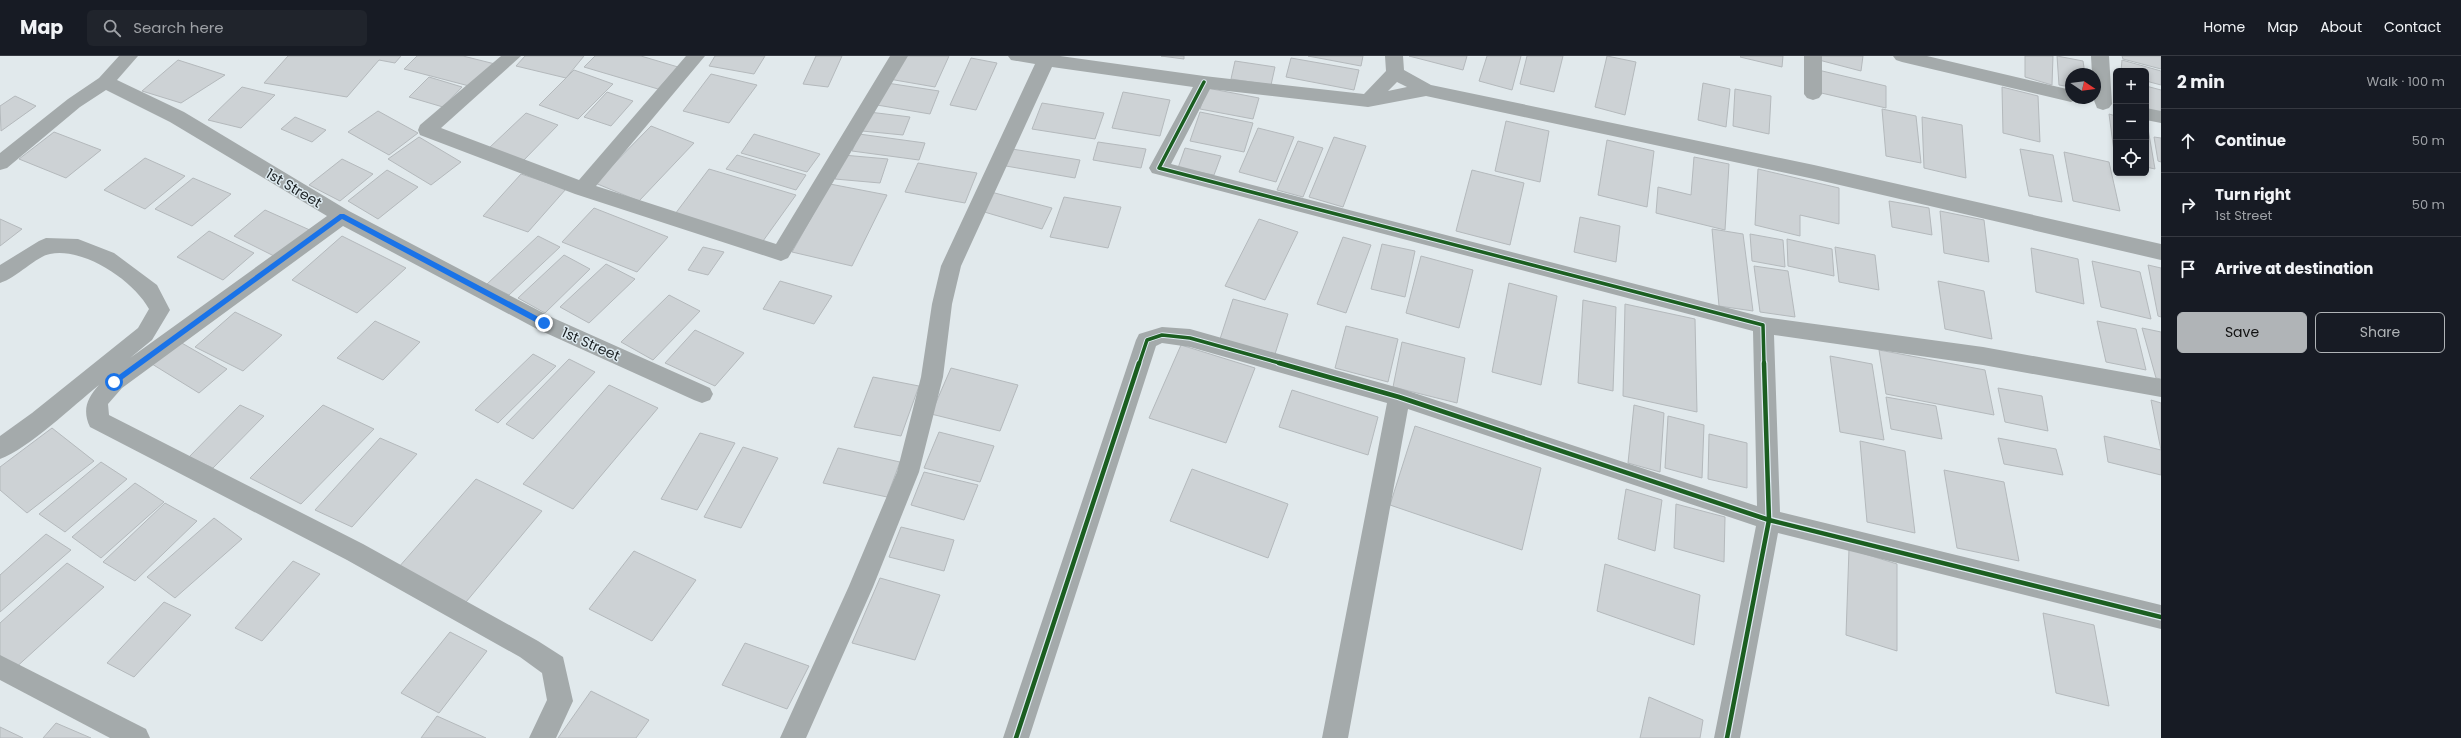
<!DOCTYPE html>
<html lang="en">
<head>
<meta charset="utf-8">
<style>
  :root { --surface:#171b24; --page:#20242c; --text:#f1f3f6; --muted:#9ea1a6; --line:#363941; --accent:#b0b4b7 }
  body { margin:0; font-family:Poppins,sans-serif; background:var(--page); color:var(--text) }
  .controls { position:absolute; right:12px; top:12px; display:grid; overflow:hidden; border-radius:6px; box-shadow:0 2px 6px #0003 }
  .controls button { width:36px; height:36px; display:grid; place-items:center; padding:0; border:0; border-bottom:1px solid var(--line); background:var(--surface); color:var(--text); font:20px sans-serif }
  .compass { position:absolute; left:2065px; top:12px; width:36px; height:36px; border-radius:50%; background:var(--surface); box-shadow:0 2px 6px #0003; rotate:103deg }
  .stop { position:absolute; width:12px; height:12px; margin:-9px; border:3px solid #1a73e8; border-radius:50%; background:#fff }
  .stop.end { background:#1a73e8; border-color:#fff; box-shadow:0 1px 4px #0008 }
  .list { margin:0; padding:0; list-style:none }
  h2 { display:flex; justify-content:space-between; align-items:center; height:52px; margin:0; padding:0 16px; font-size:17px }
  h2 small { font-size:13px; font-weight:400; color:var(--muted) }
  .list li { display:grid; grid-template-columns:26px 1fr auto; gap:12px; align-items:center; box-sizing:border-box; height:64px; padding:0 16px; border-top:1px solid var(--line) }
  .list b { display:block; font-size:15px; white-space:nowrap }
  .list p { margin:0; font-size:13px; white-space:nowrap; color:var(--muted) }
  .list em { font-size:13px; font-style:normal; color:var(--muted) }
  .actions { display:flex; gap:8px; padding:12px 16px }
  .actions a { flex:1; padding:9px 0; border:1px solid var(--accent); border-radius:6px; text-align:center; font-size:14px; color:var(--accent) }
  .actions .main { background:var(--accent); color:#111 }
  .icon { flex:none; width:22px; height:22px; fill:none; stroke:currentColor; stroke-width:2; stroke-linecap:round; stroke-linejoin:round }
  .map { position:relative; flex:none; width:2161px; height:682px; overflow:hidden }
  header { display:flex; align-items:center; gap:24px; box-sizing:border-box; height:56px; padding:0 20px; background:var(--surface); border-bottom:1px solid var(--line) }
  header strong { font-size:19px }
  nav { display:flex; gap:22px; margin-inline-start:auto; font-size:14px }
  .search { width:280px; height:36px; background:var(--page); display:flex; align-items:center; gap:10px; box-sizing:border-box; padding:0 14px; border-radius:6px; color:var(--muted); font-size:15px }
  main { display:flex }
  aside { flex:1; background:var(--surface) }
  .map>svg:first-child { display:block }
</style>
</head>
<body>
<header>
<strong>Map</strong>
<div class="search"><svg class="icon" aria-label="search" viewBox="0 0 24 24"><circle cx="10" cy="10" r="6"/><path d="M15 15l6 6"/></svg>Search here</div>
<nav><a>Home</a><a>Map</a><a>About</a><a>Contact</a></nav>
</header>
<main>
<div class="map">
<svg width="2161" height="682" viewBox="0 0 2161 682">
  <rect width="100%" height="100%" fill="#e1e9ec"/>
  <g fill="#cdd2d5" stroke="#b4b9bc">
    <polygon points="288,0 401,0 395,7 379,4 347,41 264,27"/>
    <polygon points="417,0 463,0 495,8 473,31 404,13"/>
    <polygon points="525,0 584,0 566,22 516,10"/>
    <polygon points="595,0 641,0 678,11 658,33 584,11"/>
    <polygon points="715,0 765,0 754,18 709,10"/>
    <polygon points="816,0 842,0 828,31 803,28"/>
    <polygon points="901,0 949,0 935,31 889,23"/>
    <polygon points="1161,0 1184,0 1184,3"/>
    <polygon points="1308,0 1363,0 1361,10"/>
    <polygon points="1409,0 1467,0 1463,14"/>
    <polygon points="1487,0 1521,0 1512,34 1479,25"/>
    <polygon points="1527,0 1563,0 1554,36 1520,28"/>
    <polygon points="1607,0 1636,6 1625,59 1595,51"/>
    <polygon points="1741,0 1783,0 1782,11 1740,1"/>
    <polygon points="1816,0 1863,0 1861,15 1815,3"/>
    <polygon points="2025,0 2053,0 2052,29 2025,21"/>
    <polygon points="2057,0 2083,5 2085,18 2071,18 2071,31 2059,29"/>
    <polygon points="2122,0 2161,0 2161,13 2123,3"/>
    <polygon points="971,2 997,7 976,54 950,49"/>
    <polygon points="1291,2 1359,14 1354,34 1286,21"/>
    <polygon points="178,4 225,19 181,47 142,35"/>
    <polygon points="2122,4 2161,15 2161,29 2146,25 2146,15 2121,15"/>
    <polygon points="1235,5 1275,11 1271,29 1231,23"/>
    <polygon points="574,14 613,28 578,63 539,49"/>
    <polygon points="1818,14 1886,30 1886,52 1817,36"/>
    <polygon points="711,18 757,29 729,67 683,55"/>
    <polygon points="429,21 462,31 443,51 409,41"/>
    <polygon points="887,27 939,35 930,58 877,49"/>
    <polygon points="1703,27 1730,33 1726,71 1698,64"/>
    <polygon points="2146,30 2161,34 2161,59 2146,55"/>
    <polygon points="242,31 275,39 241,72 208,64"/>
    <polygon points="2002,31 2038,40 2040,86 2003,77"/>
    <polygon points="1207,32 1259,42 1253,63 1200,53"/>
    <polygon points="1735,33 1771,40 1769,78 1733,70"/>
    <polygon points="607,36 633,45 611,70 584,61"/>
    <polygon points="1123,36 1170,44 1160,80 1112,72"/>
    <polygon points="15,40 36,50 1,75 0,50"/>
    <polygon points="1042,47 1104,57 1095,83 1032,73"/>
    <polygon points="1882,53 1916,60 1921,107 1886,100"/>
    <polygon points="378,55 418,77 389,99 348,76"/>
    <polygon points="869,56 910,61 903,79 862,75"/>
    <polygon points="1200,56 1253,67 1244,96 1190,85"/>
    <polygon points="526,57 558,69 523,105 489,92"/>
    <polygon points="2109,58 2116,60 2116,104 2115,103"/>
    <polygon points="295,61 326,74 312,86 281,73"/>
    <polygon points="1922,61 1962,69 1966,122 1924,112"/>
    <polygon points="1506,65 1549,75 1540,126 1495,115"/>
    <polygon points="2146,67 2147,67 2155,113 2146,111"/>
    <polygon points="651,70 694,87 639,145 595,127"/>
    <polygon points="1258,72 1294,81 1276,126 1239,116"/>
    <polygon points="54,76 101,94 66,122 19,103"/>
    <polygon points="754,78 820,98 807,116 741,97"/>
    <polygon points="859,78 925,87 919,104 852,95"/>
    <polygon points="419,81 461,106 431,129 388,103"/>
    <polygon points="1334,81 1366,90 1343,151 1309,141"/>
    <polygon points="2154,81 2161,82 2161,106 2158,105"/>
    <polygon points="1607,84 1654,95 1647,151 1598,139"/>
    <polygon points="1298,85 1323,92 1303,141 1277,134"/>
    <polygon points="1098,86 1146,93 1141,112 1093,104"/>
    <polygon points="1185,92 1221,100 1214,119 1178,112"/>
    <polygon points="1012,93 1080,104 1075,122 1006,110"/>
    <polygon points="2020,93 2053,99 2062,146 2029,140"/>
    <polygon points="2064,96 2109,106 2120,155 2073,145"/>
    <polygon points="737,99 806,119 796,134 726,113"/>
    <polygon points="843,99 888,103 880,127 835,123"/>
    <polygon points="1694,101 1729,108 1725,174 1656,157 1658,131 1691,139"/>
    <polygon points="145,102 185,120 145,153 104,134"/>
    <polygon points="342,103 373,118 340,145 309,129"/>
    <polygon points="918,107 977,117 965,147 905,136"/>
    <polygon points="709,113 796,139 763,185 675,158"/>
    <polygon points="1758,113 1839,132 1839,168 1800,159 1800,180 1755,169"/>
    <polygon points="387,114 418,131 378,163 348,145"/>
    <polygon points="1472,114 1524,127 1510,189 1456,175"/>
    <polygon points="521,118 566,133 528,176 483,160"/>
    <polygon points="193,122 231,138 192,170 155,153"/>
    <polygon points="830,128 887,139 852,210 792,196"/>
    <polygon points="991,136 1052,152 1042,173 981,155"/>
    <polygon points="1064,141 1121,151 1108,192 1050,181"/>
    <polygon points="1889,145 1929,152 1932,179 1892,171"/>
    <polygon points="594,152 668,181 637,216 562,186"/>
    <polygon points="265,154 312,175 280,203 234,180"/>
    <polygon points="1940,155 1984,164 1989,206 1944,197"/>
    <polygon points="1580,161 1620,170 1616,206 1574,196"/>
    <polygon points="0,163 22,173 0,190"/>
    <polygon points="1259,163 1298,176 1265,244 1225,230"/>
    <polygon points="1712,173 1743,178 1753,255 1719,250"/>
    <polygon points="209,175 254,197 223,224 177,201"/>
    <polygon points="1750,178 1783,184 1785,211 1752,205"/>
    <polygon points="342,180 406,212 357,257 292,224"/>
    <polygon points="538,180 560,191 509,239 487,228"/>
    <polygon points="1343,181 1371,189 1346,257 1317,248"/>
    <polygon points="1787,183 1832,193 1834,220 1788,210"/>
    <polygon points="1382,188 1415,195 1405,241 1371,233"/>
    <polygon points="703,191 724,196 708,219 688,214"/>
    <polygon points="1835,191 1875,199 1879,234 1839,226"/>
    <polygon points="2031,192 2078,203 2084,248 2036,236"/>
    <polygon points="564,199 590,213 545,257 518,242"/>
    <polygon points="1421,200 1473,214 1459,272 1406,257"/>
    <polygon points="2092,205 2140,216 2151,263 2101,251"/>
    <polygon points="606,208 635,223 589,267 560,251"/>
    <polygon points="2148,209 2161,212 2161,261 2158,260"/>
    <polygon points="1754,210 1788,215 1795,261 1760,256"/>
    <polygon points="780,225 832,240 814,268 763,253"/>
    <polygon points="1938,225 1984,235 1992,283 1945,273"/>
    <polygon points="1509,227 1557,240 1541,329 1492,316"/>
    <polygon points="669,239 700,255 653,304 621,286"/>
    <polygon points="1233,243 1288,258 1275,298 1220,283"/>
    <polygon points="1583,244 1616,251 1613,335 1578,327"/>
    <polygon points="1625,248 1695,263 1697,356 1623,340"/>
    <polygon points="235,256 282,279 243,315 195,291"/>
    <polygon points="375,265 420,286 383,324 337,302"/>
    <polygon points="2097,265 2136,273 2146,314 2106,306"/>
    <polygon points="1346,270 1398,283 1388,326 1335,312"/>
    <polygon points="2142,272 2161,276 2161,323 2156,322"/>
    <polygon points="695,274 744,297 715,330 665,307"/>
    <polygon points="180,286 227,313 199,337 152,308"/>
    <polygon points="1402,286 1465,302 1457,347 1393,331"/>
    <polygon points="1181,289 1255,312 1226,387 1149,362"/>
    <polygon points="1879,294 1985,314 1994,359 1886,338"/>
    <polygon points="533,298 556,310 498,367 475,354"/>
    <polygon points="1830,300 1872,308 1884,384 1840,376"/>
    <polygon points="569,303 595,316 533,383 506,368"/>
    <polygon points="951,312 1018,329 1000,375 931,358"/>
    <polygon points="873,321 919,330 901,380 854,371"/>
    <polygon points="609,329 658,352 573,453 523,428"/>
    <polygon points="1998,332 2042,340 2048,375 2005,366"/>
    <polygon points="1292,334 1378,361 1368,399 1279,371"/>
    <polygon points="1886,341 1936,350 1942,383 1891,373"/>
    <polygon points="2151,344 2161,347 2161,419 2108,406 2104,380 2161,394"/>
    <polygon points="240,349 264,360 213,412 189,401"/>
    <polygon points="323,349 374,373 301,448 250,422"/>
    <polygon points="1634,349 1664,357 1660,416 1628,407"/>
    <polygon points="1668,360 1704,369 1702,422 1665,412"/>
    <polygon points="1415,370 1541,412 1522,494 1390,449"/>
    <polygon points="52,372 94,405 27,457 0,434 0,411"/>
    <polygon points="939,376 994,390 980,426 924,412"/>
    <polygon points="700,377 735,387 697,454 661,443"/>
    <polygon points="1709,378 1747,387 1747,432 1708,423"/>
    <polygon points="380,382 417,398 352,471 315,454"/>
    <polygon points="1998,382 2056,393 2063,419 2004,408"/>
    <polygon points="1860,385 1905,395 1915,477 1867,466"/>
    <polygon points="743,391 778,402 741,472 704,461"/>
    <polygon points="838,392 900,406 887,441 823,427"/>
    <polygon points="101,406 127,423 65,476 39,458"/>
    <polygon points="1192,413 1288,448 1268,502 1170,465"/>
    <polygon points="1944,414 2004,426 2019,505 1957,492"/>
    <polygon points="924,416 978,429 964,464 911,449"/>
    <polygon points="476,423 542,455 466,546 398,512"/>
    <polygon points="135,427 164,446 101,502 72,481"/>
    <polygon points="1626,433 1662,444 1655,495 1618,483"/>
    <polygon points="165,447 197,465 135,525 103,506"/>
    <polygon points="1676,448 1725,461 1724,506 1674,492"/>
    <polygon points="214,462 242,483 175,542 147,521"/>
    <polygon points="901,471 954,484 944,515 889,501"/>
    <polygon points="46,478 71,494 0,556 0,519"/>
    <polygon points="1849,493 1897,508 1897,595 1846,579"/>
    <polygon points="634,495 696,524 652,585 589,553"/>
    <polygon points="293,505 320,518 262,585 235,572"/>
    <polygon points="67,507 104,531 12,615 0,607 0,567"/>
    <polygon points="1605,508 1700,539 1694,589 1597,555"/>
    <polygon points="880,522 940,539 915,604 852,587"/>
    <polygon points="164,546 191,559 134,621 107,607"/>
    <polygon points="2043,557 2094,569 2109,650 2056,637"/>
    <polygon points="450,576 487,595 439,657 401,637"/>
    <polygon points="745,587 809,610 787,653 722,629"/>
    <polygon points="591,635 649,664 636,682 558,682"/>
    <polygon points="1649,641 1703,664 1700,682 1640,682"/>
    <polygon points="437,660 486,682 421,682"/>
    <polygon points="56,667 91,682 43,682"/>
    <polygon points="0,671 23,682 0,682"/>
  </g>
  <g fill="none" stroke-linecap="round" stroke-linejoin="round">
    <g fill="#a4aaab" fill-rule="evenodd">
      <path d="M 119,0 L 138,0 L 117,24 L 184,56 L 349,155 L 551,261 L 710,332 L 713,338 L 710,344 L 702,347 L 694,344 L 537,273 L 343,170 L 122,332 L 108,348 L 109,359 L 363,488 L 538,585 L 563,601 L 573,645 L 556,682 L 529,682 L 547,644 L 542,617 L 520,601 L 347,504 L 90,371 C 82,354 87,342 99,329 C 74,349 28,393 0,403 L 0,380 L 32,357 L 138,272 L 149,253 C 134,225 84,191 50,198 C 37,200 16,222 0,227 L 0,209 L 39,185 L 46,182 L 78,183 L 114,197 L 157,229 L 170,254 L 152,284 L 130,302 L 327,160 L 170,66 L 106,34 L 80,51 L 7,112 L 0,114 L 0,97 L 68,43 L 99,22 Z"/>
      <polygon points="501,0 521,0 441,72 579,124 686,0 705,0 596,130 776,188 890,0 908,0 788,202 781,205 575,138 420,79 418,74 420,69"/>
      <path d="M 1008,0 L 1060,0 L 1204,20 L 1364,38 L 1386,15 L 1385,0 L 1403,0 L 1404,14 L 1431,29 L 1814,109 L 2161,188 L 2161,204 L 1814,123 L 1426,40 L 1368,51 L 1210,33 L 1171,108 L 1763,261 L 1983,291 L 2161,323 L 2161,341 L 1983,309 L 1774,279 L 1780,456 L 2161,549 L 2161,573 L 1778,477 L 1740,682 L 1714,682 L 1756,470 L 1408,353 L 1348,682 L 1322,682 L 1387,347 L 1190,291 L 1162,287 L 1156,290 L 1029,682 L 1003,682 L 1136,284 L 1139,278 L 1162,271 L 1190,273 L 1399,332 L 1757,450 L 1753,275 L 1152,117 L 1149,112 L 1193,31 L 1052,11 L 961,210 L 952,248 L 943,321 L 919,416 L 873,531 L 806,682 L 780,682 L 849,530 L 897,416 L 921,321 L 932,248 L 941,210 L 1035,8 L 1011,4 ZM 1397,26 L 1407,31 L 1388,35 Z"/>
      <polygon points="1804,0 1822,0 1822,38 1819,42 1813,44 1807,42 1804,38"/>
      <polygon points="1893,0 1927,0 2071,34 2071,42 2079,42 2071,46 1902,6 1896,4"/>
      <polygon points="2091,0 2109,0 2112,48 2109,52 2103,54 2097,52 2093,42 2095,18 2092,18"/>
      <polygon points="2146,52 2161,55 2161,67 2146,64"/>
      <polygon points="0,599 146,673 150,682 110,682 0,624"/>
    </g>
    <g stroke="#ddeaf0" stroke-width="5.5">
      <g id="cycleway-far1">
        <polyline points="1204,26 1159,112 1763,269 1764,308"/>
        <polyline points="1139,308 1147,284 1162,279 1190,282 1283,308"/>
      </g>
    </g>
    <g stroke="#ddeaf0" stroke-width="7">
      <g id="cycleway">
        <polyline points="1279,307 1399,341 1769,464 2161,561"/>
        <polyline points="1016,682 1139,307"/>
        <polyline points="1727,682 1769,464 1764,307"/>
      </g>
    </g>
    <use href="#cycleway-far1" stroke="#1b5e20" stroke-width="3.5"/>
    <use href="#cycleway" stroke="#1b5e20" stroke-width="4.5"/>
  </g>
  <polygon fill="#1a73e8" points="340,158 344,158 546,265 546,269 541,269 342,163 116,328 112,328 112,324"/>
  <g text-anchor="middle" stroke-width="3" stroke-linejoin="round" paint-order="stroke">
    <g font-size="14" fill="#1b2022" stroke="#ddeaf0">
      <text transform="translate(294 132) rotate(31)" y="5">1st Street</text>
      <text transform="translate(591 288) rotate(24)" y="5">1st Street</text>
    </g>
  </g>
</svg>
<div class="controls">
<button>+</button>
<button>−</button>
<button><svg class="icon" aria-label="locate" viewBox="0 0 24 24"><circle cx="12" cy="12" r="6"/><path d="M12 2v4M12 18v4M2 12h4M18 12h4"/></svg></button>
</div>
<svg class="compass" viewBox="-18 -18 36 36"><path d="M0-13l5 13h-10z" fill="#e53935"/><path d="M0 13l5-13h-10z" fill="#9ea1a6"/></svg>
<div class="stop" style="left:114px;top:326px"></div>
<div class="stop end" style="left:544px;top:267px"></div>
</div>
<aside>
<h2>2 min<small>Walk · 100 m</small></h2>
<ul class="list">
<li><svg class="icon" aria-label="ahead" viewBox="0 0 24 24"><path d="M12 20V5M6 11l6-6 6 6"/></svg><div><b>Continue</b></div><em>50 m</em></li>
<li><svg class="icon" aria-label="right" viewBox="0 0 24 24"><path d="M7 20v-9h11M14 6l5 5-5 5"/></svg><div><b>Turn right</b><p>1st Street</p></div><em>50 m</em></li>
<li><svg class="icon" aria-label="arrive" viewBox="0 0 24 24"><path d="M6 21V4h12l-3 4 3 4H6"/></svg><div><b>Arrive at destination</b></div></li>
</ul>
<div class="actions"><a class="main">Save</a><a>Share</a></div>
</aside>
</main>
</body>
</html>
